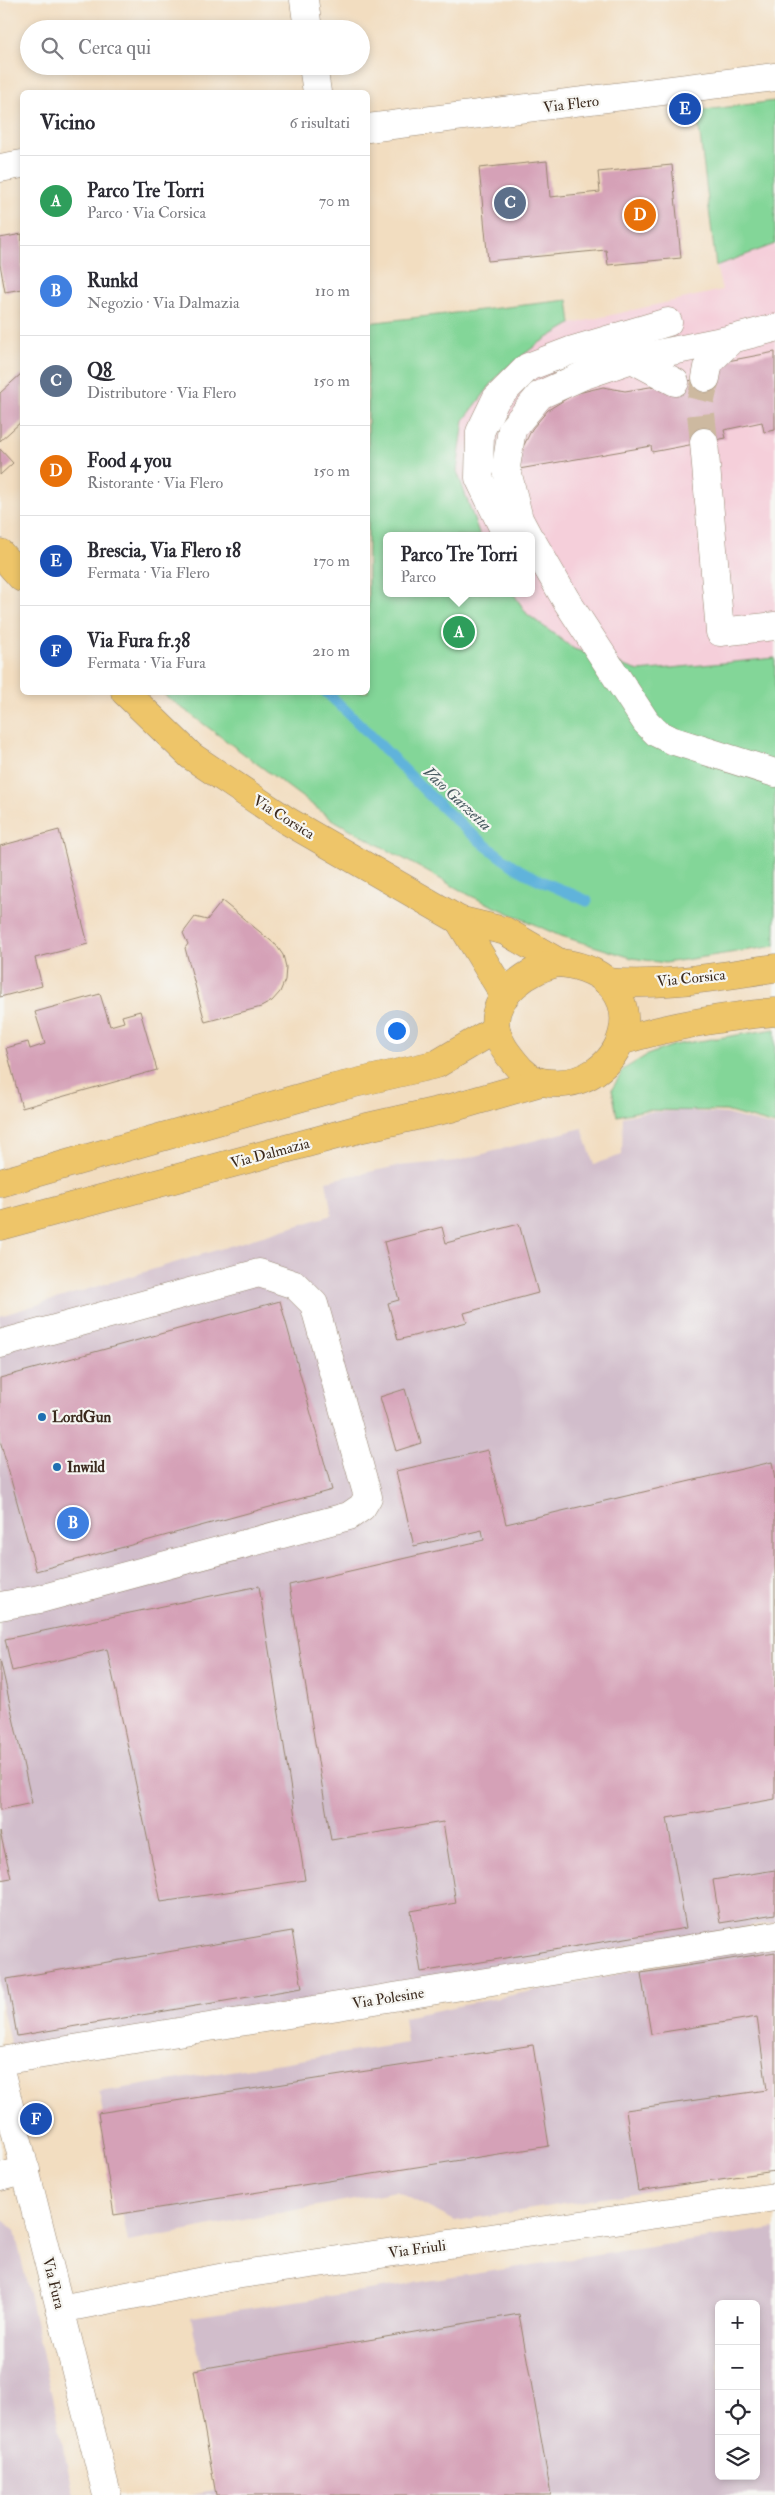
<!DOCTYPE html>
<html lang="it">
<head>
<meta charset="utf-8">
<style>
  :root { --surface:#fff; --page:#f7f7f7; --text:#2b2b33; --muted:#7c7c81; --line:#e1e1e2; --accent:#1f6fb2 }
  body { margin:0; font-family:"IM FELL Double Pica",serif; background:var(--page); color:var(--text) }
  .controls { position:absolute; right:15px; bottom:15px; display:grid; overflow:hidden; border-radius:8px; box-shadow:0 2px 8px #0003 }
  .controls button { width:45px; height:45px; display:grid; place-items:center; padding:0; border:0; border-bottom:1px solid var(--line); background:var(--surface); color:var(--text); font:25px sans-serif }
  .you { position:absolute; left:396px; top:1030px; width:18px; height:18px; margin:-12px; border:4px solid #fff; border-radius:50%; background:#1a73e8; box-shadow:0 0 0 8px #1a73e833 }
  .badge { display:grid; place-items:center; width:32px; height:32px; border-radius:50%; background:var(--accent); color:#fff; font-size:16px; font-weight:700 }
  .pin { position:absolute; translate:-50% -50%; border:2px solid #fff; box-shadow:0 1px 5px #0006 }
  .popup { position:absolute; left:383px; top:532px; width:152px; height:65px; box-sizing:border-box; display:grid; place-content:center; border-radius:8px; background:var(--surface); filter:drop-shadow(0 1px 4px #0005); font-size:16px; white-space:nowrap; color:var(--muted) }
  .popup b { font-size:19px; color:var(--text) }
  .popup::after { content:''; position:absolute; left:50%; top:100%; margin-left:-10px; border:10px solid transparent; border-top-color:var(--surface) }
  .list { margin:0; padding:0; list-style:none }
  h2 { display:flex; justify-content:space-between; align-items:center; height:65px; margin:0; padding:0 20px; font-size:21px }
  h2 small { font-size:16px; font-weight:400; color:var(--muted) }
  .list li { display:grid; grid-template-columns:32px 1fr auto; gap:15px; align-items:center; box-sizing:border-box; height:90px; padding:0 20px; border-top:1px solid var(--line) }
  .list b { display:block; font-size:19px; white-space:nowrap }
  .list p { margin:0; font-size:16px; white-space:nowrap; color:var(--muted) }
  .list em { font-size:16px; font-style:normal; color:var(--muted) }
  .icon { flex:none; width:28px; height:28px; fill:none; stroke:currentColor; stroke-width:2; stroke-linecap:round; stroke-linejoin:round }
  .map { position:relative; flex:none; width:775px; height:2495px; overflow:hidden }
  .search { position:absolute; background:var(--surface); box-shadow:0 2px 8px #0003; left:20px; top:20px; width:350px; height:55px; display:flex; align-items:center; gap:12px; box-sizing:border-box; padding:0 18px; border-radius:28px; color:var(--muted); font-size:19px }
  .panel { position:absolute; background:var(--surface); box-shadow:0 2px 8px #0003; left:20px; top:90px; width:350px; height:605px; border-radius:8px }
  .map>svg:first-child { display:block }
</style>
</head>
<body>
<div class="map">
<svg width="775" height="2495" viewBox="0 0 775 2495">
  <rect width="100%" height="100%" fill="#f6f6f2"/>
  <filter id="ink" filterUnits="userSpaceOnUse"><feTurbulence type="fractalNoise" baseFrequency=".02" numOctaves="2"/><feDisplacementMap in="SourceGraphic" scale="10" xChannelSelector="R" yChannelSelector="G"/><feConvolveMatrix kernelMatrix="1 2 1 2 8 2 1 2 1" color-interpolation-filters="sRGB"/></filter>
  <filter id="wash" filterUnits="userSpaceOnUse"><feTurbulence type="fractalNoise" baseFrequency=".0096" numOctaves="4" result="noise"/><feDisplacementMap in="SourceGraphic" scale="20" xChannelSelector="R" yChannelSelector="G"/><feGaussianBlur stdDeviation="1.12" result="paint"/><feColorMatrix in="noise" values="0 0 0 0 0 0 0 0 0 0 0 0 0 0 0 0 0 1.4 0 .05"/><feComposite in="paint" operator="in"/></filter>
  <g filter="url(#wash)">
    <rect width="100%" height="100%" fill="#f2ddc0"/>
    <polygon fill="#f5cfda" points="775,244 775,658 639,671 574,649 527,614 513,593 532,593 532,536 480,536 457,471 464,420 501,372 539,342 571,324 722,290 716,266"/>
    <g fill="#d1bdcb" fill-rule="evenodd">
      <polygon points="686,1111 726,1114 775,1127 775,1922 12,2051 0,1999 0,1316 332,1215 326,1181 398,1166 457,1161 582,1128 594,1164 622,1155 623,1117 645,1112"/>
      <polygon points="775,1942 775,2171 455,2221 396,2191 128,2242 99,2092 407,2043 404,2017"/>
      <polygon points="0,2217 15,2231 74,2495 0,2495"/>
      <path d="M 775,2228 L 775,2495 L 191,2495 L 225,2489 L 191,2317 ZM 719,2304 L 756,2304 L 756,2476 L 719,2476 Z"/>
    </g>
    <g fill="#83d698" stroke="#5f805b">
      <polygon points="775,101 775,244 716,266 697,111"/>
      <polygon points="568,300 571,324 539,343 501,372 464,420 457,471 480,536 386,536 386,593 513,593 527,614 574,649 639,671 775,658 775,946 665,963 632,958 558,935 471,896 330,818 162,693 368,692 368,323"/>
      <polygon points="775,1029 775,1125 726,1111 645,1110 617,1116 612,1089 624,1069 647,1055 674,1045"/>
    </g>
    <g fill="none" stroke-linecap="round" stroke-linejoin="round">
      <path stroke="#60b3db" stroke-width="11" d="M 326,692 C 390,750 443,819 515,867 C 537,881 564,890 587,901"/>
    </g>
    <g id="blocks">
      <g fill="#d5a1b7">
        <polygon points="547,161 550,197 600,192 598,172 672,165 681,258 608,265 606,250 488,261 479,168"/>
        <polygon points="22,234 22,289 5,292 0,264 0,238"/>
        <polygon points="775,352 775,430 764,432 762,422 724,430 726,438 652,452 651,446 519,469 522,449 532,429 548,410 574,394 603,387 625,391 706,378 712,364"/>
        <polygon points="22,373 22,421 0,441 0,393"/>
        <polygon points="0,449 13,463 0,475"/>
        <polygon points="59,830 88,944 35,958 42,986 0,997 0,846"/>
        <polygon points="222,901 276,945 283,955 286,967 285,980 280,992 272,1001 261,1007 205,1022 185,948 188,944 183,933 195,917 207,920"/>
        <polygon points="100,994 110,1026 124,1022 122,1016 140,1011 157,1070 22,1108 6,1048 28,1042 30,1049 45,1044 35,1012"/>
        <polygon points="519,1224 538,1293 464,1313 467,1322 398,1340 388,1303 399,1300 384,1242 442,1227 446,1243"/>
        <polygon points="280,1301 332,1490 36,1571 0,1440 0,1378"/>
        <polygon points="405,1389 421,1443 396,1451 380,1397"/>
        <polygon points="488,1450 506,1524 772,1462 775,1480 775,1799 667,1818 686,1928 421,1972 411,1911 456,1903 443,1822 331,1840 289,1585 484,1540 482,1530 414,1546 396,1471"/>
        <polygon points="259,1586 305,1880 161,1902 107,1649 12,1671 5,1639"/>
        <polygon points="0,1659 32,1803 0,1810"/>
        <polygon points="0,1832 11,1878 0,1880"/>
        <polygon points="775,1870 775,1914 720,1923 713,1880"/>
        <polygon points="292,1931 302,1988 17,2036 7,1979"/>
        <polygon points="775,1952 775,2171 638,2191 626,2110 767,2090 757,2017 651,2034 641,1973"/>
        <polygon points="533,2045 549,2146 114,2215 98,2113"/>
        <polygon points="519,2314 551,2495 216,2495 194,2370"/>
      </g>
    </g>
  </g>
  <g filter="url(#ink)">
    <use href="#blocks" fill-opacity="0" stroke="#96846f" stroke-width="1"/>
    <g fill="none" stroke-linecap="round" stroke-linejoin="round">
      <polyline stroke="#cdb9a0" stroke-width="28" stroke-dasharray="28 14" stroke-linecap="butt" points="704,442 700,404 706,378"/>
      <g stroke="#96846f" stroke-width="29">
        <g id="minor">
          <polyline points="304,0 308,29"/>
          <polyline points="313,66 317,92"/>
          <polyline points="368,128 775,77"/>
          <polyline points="0,168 22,164"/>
          <polyline points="632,359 675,382"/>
          <polyline points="706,378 709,362 732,339 775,328"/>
          <polyline points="704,442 720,632 775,626"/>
          <polyline points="507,536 479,478 480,432 496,399 528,367 570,351 668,322"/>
          <polyline points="528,536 519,519 506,467 512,429 540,395 582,376 632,359 732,339"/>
          <polyline points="532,541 566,600 646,722 657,733 671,740 775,773"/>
          <polyline points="0,1344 259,1273 295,1285 314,1304 368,1497 362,1507 349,1516 40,1599 0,1606"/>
          <polyline points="0,2061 775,1935"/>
          <polyline points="0,2070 107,2495"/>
          <polyline points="0,2177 26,2170"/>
          <polyline points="60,2309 235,2275 775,2197"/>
        </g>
      </g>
      <g stroke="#96846f" stroke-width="29">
        <g id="major">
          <polyline points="0,553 22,578"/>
          <polyline points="125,692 191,756 286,820 459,920 505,931 560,963"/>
          <polyline points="459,920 505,996"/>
          <path d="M 560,963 C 666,975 627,1097 542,1082 C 532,1081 521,1071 515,1063 C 507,1053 499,1043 496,1030 C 489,996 531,967 560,963 Z"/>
          <path d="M 607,982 C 664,987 719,976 775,968"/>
          <path d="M 621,1041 C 673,1025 721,1017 775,1012"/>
          <polyline points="0,1183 334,1088 437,1064 496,1029"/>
          <polyline points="0,1226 363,1128 451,1108 541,1082"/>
        </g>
      </g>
      <use href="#minor" stroke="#fff" stroke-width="28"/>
      <use href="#major" stroke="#eec569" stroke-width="28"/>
    </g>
  </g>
  <g fill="#1f6fb2" stroke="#f6f6f2" stroke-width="2">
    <circle cx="42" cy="1417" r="5"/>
    <circle cx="57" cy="1467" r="5"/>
  </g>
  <g text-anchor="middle" stroke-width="4.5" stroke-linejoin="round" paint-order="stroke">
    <g font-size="15" fill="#3b2a1e" stroke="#f6f6f2">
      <text transform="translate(571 104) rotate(-7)" y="5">Via Flero</text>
      <text transform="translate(284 817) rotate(32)" y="5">Via Corsica</text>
      <text transform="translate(691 978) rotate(-6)" y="5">Via Corsica</text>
      <text transform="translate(270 1153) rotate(-15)" y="5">Via Dalmazia</text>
      <text transform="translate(388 1998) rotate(-9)" y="5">Via Polesine</text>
      <text transform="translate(417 2249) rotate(-8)" y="5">Via Friuli</text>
      <text transform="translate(54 2283) rotate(76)" y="5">Via Fura</text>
    </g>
    <g font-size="15" font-weight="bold" fill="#3b2a1e" stroke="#f6f6f2" text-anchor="start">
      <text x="52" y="1422">LordGun</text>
      <text x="67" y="1472">Inwild</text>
    </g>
    <g font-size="16" font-style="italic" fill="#485a60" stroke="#f6f6f2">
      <text transform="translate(458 798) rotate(43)" y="6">Vaso Garzetta</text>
    </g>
  </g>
</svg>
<div class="controls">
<button>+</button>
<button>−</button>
<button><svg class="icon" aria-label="locate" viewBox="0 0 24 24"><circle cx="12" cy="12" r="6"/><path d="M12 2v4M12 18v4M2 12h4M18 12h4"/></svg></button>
<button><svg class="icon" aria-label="layers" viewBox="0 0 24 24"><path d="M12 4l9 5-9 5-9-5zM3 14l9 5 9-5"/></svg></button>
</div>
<div class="you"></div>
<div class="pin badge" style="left:459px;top:632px;background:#2e9e5b">A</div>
<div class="popup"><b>Parco Tre Torri</b>Parco</div>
<div class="pin badge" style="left:73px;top:1523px;background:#3f7fe0">B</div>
<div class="pin badge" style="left:510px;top:203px;background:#5c6f8a">C</div>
<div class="pin badge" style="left:640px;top:215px;background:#e8710a">D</div>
<div class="pin badge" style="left:685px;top:109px;background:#1a4fb4">E</div>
<div class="pin badge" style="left:36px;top:2119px;background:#1a4fb4">F</div>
<div class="search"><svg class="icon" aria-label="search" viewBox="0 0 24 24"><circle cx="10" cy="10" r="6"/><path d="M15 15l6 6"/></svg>Cerca qui</div>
<section class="panel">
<h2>Vicino<small>6 risultati</small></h2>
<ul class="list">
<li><span class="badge" style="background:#2e9e5b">A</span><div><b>Parco Tre Torri</b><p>Parco · Via Corsica</p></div><em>70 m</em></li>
<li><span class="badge" style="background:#3f7fe0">B</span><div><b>Runkd</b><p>Negozio · Via Dalmazia</p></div><em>110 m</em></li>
<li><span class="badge" style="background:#5c6f8a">C</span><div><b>Q8</b><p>Distributore · Via Flero</p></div><em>150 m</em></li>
<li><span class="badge" style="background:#e8710a">D</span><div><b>Food 4 you</b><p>Ristorante · Via Flero</p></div><em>150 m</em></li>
<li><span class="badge" style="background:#1a4fb4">E</span><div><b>Brescia, Via Flero 18</b><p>Fermata · Via Flero</p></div><em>170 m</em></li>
<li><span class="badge" style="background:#1a4fb4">F</span><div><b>Via Fura fr.38</b><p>Fermata · Via Fura</p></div><em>210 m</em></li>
</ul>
</section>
</div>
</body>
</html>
